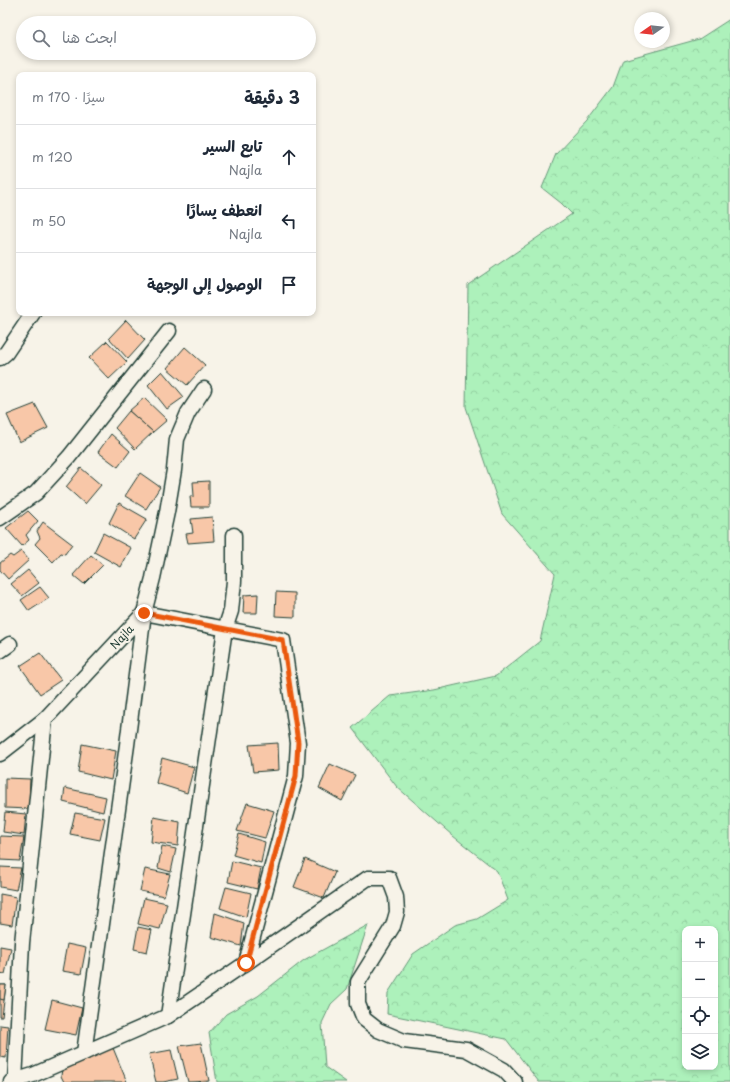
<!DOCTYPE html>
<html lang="ar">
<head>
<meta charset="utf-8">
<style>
  :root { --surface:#fff; --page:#f6f6f7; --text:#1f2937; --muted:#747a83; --line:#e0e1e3 }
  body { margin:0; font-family:"Playpen Sans","Playpen Sans Arabic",sans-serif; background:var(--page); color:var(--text); direction:rtl }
  .controls { position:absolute; right:12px; bottom:12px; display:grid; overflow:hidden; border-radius:8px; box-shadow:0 2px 6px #0003 }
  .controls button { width:36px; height:36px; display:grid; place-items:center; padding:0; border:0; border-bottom:1px solid var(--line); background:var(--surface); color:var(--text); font:20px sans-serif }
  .compass { position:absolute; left:634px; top:12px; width:36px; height:36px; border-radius:50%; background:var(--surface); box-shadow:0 2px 6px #0003; rotate:256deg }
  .stop { position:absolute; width:12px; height:12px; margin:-9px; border:3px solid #ea580c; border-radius:50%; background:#fff }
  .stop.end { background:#ea580c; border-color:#fff; box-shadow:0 1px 4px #0008 }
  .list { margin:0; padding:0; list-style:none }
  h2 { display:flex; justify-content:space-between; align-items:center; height:52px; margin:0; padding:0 16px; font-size:17px }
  h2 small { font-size:13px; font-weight:400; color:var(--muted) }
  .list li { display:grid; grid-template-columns:26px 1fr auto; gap:12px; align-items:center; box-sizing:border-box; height:64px; padding:0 16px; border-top:1px solid var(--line) }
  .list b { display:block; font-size:15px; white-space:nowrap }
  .list p { margin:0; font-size:13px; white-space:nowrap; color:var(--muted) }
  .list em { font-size:13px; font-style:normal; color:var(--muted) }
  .icon { flex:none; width:22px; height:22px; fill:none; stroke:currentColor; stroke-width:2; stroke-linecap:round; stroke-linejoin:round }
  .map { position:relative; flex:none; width:730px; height:1082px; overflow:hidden; direction:ltr }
  .search { position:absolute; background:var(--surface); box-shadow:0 2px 6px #0003; left:16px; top:16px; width:300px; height:44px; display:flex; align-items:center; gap:10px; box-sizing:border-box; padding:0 14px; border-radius:22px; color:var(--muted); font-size:15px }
  .panel { position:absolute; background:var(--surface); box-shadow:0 2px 6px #0003; left:16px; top:72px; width:300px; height:244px; border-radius:8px; direction:rtl }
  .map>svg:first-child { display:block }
</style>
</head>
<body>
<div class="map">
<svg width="730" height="1082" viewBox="0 0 730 1082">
  <defs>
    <pattern id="forest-crowns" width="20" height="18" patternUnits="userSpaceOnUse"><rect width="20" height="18" fill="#adf1bb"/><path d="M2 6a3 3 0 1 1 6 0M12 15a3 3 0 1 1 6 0" fill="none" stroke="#94d0a1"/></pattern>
  </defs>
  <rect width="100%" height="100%" fill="#f7f3e8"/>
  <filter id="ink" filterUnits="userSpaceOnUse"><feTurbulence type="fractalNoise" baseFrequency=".025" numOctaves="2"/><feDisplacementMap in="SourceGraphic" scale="8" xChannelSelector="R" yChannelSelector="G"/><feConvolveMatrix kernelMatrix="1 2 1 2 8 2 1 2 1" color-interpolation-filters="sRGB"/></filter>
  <g filter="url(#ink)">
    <g fill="url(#forest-crowns)" stroke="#669778" fill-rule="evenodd">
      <path d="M 730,19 L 730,1082 L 539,1082 L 506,1039 L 387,1014 L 388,993 L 413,954 L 455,925 L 477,919 L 508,900 L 497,871 L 453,836 L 397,787 L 352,728 L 390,696 L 434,690 L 496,676 L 540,641 L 555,574 L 502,514 L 466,407 L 468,285 L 572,214 L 561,203 L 542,188 L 556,154 L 587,121 L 613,87 L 623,60 L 699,39 ZM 685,929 L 715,929 L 715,1067 L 685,1067 Z"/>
      <polygon points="368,925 347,989 331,1004 322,1023 325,1067 346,1082 217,1082 209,1033 226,1014 258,996 304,960"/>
    </g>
    <g fill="#f8c7a8" stroke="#1f3d34">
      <polygon points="126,320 145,340 128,359 109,338"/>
      <polygon points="107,341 127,362 109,379 89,358"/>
      <polygon points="185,347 205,365 187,385 167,368"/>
      <polygon points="162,371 184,397 167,409 148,385"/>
      <polygon points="144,398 167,420 153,432 129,411"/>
      <polygon points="35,404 48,428 19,442 7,415"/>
      <polygon points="129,411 153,432 135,449 115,428"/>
      <polygon points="111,434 130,451 118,467 98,452"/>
      <polygon points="81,468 101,485 85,504 66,487"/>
      <polygon points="140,473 160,487 146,509 125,496"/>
      <polygon points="209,481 209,507 191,507 190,496 194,496 193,482"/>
      <polygon points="119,503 147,519 134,539 109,523"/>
      <polygon points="28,511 38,521 26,535 29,540 22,546 6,528"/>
      <polygon points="212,517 214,541 188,543 186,534 193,533 191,519"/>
      <polygon points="43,522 72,544 65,554 61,553 53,562 35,544 40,538 37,531"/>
      <polygon points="103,533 131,548 121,567 94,552"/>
      <polygon points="21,551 29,560 8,579 0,570 0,563 10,555 13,557"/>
      <polygon points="91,555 103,565 84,584 73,575"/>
      <polygon points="28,570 39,583 22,596 11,584"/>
      <polygon points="40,587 49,598 29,611 21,600"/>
      <polygon points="276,592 295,593 295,617 275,616"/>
      <polygon points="258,594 257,613 243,613 244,595"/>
      <polygon points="40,653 61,680 40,694 20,666"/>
      <polygon points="278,743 279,770 253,772 249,745"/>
      <polygon points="82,744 116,751 111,780 78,772"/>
      <polygon points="162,758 194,767 187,793 156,783"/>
      <polygon points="330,764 355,775 342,801 319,788"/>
      <polygon points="5,778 30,779 29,809 5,808"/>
      <polygon points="65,788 106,797 103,812 63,802"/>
      <polygon points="247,803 274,811 265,838 237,831"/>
      <polygon points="5,812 26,814 24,835 3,832"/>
      <polygon points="75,813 105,818 100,840 70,834"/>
      <polygon points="154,817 180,822 178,846 151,842"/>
      <polygon points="239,834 265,842 261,863 233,855"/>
      <polygon points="0,836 24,837 20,861 0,860"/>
      <polygon points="162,846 176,849 171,872 158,868"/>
      <polygon points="305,859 335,872 324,898 294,887"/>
      <polygon points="232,861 261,868 257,889 228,882"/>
      <polygon points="0,867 21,868 16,890 0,887"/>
      <polygon points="145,869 170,874 164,896 140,891"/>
      <polygon points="226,887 251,893 246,917 220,908"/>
      <polygon points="0,894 16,897 12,925 0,923"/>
      <polygon points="144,898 167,903 160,929 138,924"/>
      <polygon points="215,913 244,923 241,946 211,937"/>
      <polygon points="138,927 152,930 147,952 134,949"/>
      <polygon points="67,944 86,948 81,974 62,971"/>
      <polygon points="0,946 11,948 5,974 0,973"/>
      <polygon points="0,985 6,985 2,1017 0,1017"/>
      <polygon points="0,985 6,985 4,1000 0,999"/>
      <polygon points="52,1000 82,1008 76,1035 45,1029"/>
      <polygon points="0,1025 8,1026 6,1058 0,1057"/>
      <polygon points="201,1043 209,1081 188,1082 179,1046"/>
      <polygon points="113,1048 127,1082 64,1082 61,1076 62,1069"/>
      <polygon points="171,1050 178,1079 163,1082 156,1082 149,1054"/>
    </g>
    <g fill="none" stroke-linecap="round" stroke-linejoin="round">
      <g stroke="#1f3d34" stroke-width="17">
        <g id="minor">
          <polyline points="0,358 6,353 33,313"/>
          <polyline points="0,518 36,493 69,457 169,331"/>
          <polyline points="0,651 10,644"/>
          <polyline points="0,754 45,719 144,613 283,640 298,743 296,776 246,963"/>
          <polyline points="168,1016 225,629 231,611 234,581 234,535"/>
          <polyline points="84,1053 127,745 144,613 153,578 167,512 174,470 177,439 188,413 204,389"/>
          <polyline points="15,1081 22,943 45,719"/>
          <polyline points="11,1082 33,1075 168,1016 246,963 368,878 389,878 396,897 397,912 393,926 358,982 358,1004 364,1019 378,1030 404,1041 466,1049 504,1070 515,1082"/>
        </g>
      </g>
      <use href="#minor" stroke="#f7f3e8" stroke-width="14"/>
    </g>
  </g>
  <g fill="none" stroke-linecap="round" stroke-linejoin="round" filter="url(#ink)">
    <polyline stroke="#ea580c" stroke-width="5" points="144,613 283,640 298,742 296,776 246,963"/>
  </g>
  <g text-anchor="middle" stroke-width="4" stroke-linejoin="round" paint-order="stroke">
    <g font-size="11" fill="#1f3d34" stroke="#f7f3e8">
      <text transform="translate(122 637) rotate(-47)" y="4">Najla</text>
    </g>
  </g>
</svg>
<div class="controls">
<button>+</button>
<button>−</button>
<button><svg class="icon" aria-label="locate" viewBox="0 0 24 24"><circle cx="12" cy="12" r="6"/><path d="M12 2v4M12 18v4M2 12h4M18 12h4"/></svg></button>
<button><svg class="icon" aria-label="layers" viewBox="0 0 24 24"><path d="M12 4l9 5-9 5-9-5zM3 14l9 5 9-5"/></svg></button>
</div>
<svg class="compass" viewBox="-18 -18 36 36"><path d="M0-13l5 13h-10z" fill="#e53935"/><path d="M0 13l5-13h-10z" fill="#747a83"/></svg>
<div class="stop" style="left:246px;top:963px"></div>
<div class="stop end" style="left:144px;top:613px"></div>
<div class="search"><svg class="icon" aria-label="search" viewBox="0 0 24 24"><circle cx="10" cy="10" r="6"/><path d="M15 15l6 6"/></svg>ابحث هنا</div>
<section class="panel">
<h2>3 دقيقة<small>سيرًا · 170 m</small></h2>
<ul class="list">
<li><svg class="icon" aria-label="ahead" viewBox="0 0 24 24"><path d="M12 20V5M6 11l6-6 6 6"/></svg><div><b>تابع السير</b><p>Najla</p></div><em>120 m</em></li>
<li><svg class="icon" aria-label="left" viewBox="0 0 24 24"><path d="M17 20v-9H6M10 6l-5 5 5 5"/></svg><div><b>انعطف يسارًا</b><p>Najla</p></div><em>50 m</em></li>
<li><svg class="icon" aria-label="arrive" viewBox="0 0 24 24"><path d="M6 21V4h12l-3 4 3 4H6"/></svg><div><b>الوصول إلى الوجهة</b></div></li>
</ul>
</section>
</div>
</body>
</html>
